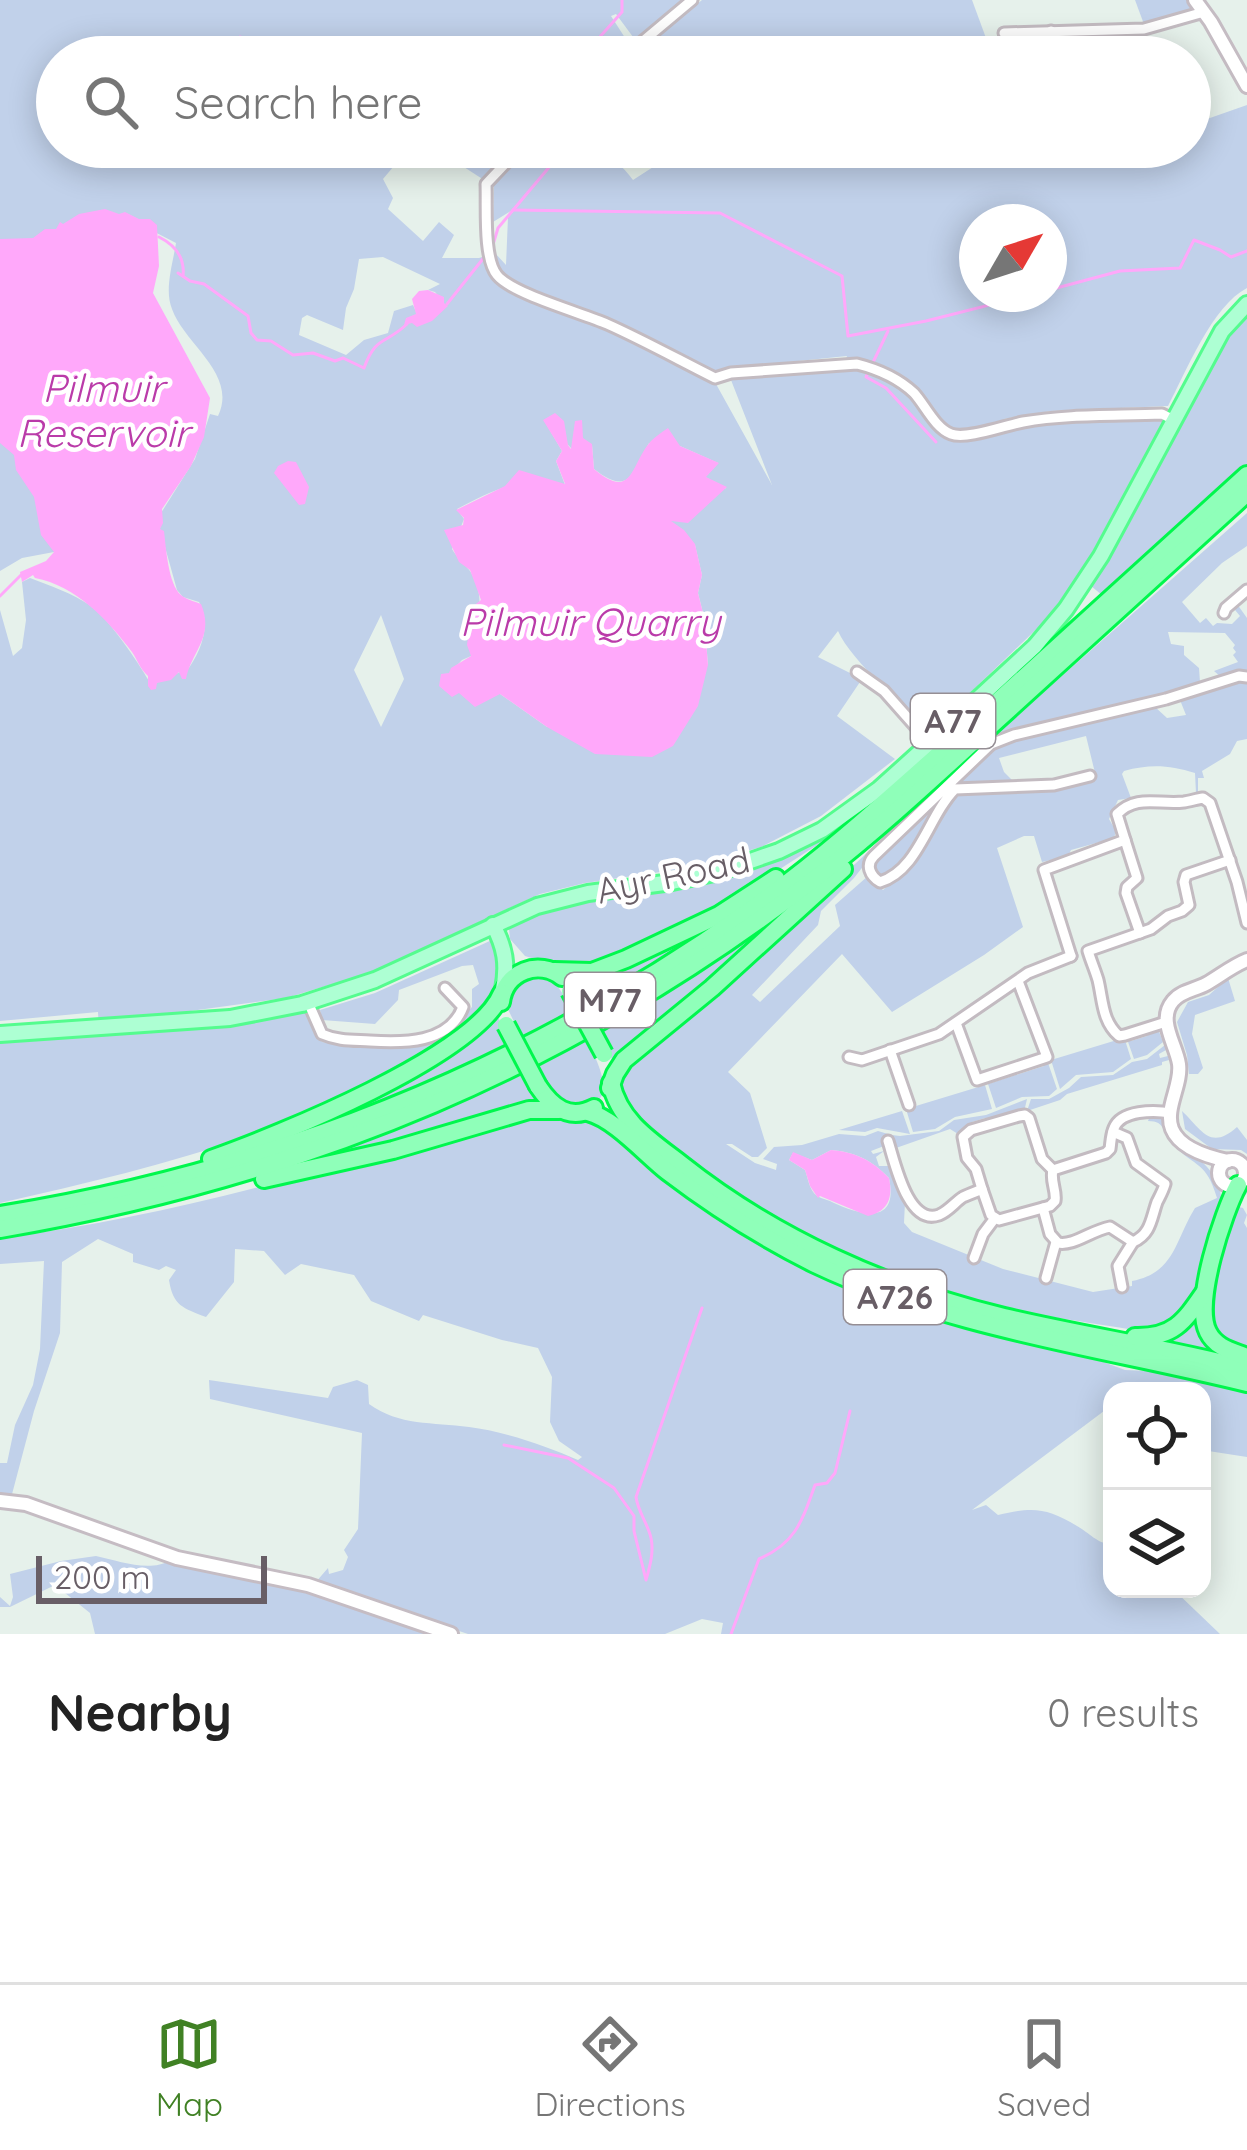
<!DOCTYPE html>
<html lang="en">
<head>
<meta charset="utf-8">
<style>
  :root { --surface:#fff; --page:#f6f6f6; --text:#222; --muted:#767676; --line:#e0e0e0; --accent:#408124 }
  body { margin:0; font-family:Quicksand,sans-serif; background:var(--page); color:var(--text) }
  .controls { position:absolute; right:36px; bottom:36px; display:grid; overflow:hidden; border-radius:24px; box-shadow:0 6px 30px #0003 }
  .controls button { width:108px; height:108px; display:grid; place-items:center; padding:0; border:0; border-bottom:3px solid var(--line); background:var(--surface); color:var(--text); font:60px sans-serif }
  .compass { position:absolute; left:959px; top:204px; width:108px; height:108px; border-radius:50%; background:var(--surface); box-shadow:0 6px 30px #0003; rotate:51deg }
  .scale { position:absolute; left:36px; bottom:30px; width:231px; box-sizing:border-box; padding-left:12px; border:6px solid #685e66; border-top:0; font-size:33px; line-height:42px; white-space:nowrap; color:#685e66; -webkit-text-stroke:9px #fff; paint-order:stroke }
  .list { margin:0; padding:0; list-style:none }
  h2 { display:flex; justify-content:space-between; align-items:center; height:156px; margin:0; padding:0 48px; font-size:51px }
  h2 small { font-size:39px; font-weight:400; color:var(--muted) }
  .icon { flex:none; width:66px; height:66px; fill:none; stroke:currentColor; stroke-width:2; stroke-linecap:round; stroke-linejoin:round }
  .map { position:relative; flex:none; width:1247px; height:1634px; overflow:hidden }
  .search { position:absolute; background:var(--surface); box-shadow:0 6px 30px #0003; left:36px; right:36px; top:36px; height:132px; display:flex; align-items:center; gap:30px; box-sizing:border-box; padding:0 42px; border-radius:66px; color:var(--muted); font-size:45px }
  .sheet { height:348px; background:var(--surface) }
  nav { display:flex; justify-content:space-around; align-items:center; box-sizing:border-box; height:168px; border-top:3px solid var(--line); background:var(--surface); font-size:33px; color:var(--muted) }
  nav a { display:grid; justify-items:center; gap:6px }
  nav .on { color:var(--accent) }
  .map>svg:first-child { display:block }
</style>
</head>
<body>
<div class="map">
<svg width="1247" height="1634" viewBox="0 0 1247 1634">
  <rect width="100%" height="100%" fill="#e6f1eb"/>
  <g fill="#c1d1ea" fill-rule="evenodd">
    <path d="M 0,0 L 685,0 L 636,41 L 616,14 L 611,16 L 629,44 L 617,57 L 57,57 L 57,147 L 410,147 L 383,179 L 393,198 L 388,209 L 423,241 L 439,222 L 454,235 L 442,258 L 479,258 L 495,253 L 506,265 L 508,217 L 517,207 L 493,222 L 494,182 L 528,147 C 573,147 604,140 633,180 L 667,158 L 661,147 L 1190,147 L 1190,125 L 1247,105 L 1247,288 C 1212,306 1186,372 1168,406 L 1051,411 L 1004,419 L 1007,432 L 1022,426 L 1153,418 L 1164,420 L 1070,593 L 1047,619 L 930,731 C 904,705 852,662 838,631 L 818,657 L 862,679 L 837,716 L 895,759 L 821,816 L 761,847 L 688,868 L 585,883 L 540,894 L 369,973 L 286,998 L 183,1012 L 194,1026 L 303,1009 L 322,1042 C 387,1049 422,1060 472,1007 L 472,989 L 479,984 L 473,965 L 462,966 L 399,990 L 398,1000 L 375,1024 L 322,1020 L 320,1010 L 375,993 L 492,940 C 540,1010 373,1081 326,1102 C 301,1113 276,1127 250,1136 C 168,1164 84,1184 0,1203 L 0,1041 L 99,1031 L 98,1012 L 0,1021 L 0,610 L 13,656 L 22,648 L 26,620 L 22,582 L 30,578 C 51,586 72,593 91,606 C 109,619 138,662 149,681 L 156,683 L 180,672 L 186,672 C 201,652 212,625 199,602 L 183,597 L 177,590 L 160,529 L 161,513 L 195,459 L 210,414 L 218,416 C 238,374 185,345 172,309 C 164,290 173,263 176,243 L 145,227 L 54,552 L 22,558 L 0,571 ZM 977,222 L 1049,222 L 1049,294 L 977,294 ZM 383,257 L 440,284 L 428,290 L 435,292 L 444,303 L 405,324 L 417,314 L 413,305 L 394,311 L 388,333 L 364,340 L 346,355 L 299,335 L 302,318 L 307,315 L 343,330 L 346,308 L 354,289 L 359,259 ZM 847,356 L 843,367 L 731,380 L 772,485 L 716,384 L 731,368 ZM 544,420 L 572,449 L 592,445 L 594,469 C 630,497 633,473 649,443 L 680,446 L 718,463 L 705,477 L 726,488 L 667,519 L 695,545 L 702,575 L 698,593 L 704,617 L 708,665 L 547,727 L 500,694 L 459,693 L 450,673 L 462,660 L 471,656 C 476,627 488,597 470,571 C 464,563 457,558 452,549 L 464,519 L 457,509 C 489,492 528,472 565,485 L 556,461 L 562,451 ZM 381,615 L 404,679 L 381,727 L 354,670 Z"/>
    <polygon points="702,0 972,0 986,38 973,49 954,57 633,57"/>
    <polygon points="1135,0 1189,0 1196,10 1145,27"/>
    <polygon points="1134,32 1135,41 1091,44 1096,57 1089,57 1077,33"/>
    <polygon points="433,147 515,147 484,180"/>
    <polygon points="1247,311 1247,464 1102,595 1091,586 1153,474 1220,344"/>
    <path d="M 1247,513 L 1247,546 L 1222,563 L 1182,602 L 1200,623 L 1206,618 L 1213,626 L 1217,623 L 1232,624 L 1240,616 L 1235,610 L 1237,604 L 1247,618 L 1247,672 L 1240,672 L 1222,678 L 1214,671 L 1238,662 L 1233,655 L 1236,652 L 1233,648 L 1235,645 L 1225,633 L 1168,632 L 1171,644 L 1184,646 L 1184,655 L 1199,668 L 1200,682 L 1196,685 L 1042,722 L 993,739 L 872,855 L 854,878 L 821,911 L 818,925 L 752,995 L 760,1002 L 840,926 L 835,905 L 868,876 L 883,890 L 910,867 L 921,853 L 957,791 L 1057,788 L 1096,777 L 1086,736 L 999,758 L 1004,772 L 1016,784 L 967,783 L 952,786 L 896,871 L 886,877 L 875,872 L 873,865 L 876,857 C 918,816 961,763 1014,740 L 1154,706 L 1167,718 L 1186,715 L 1180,700 L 1235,681 L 1247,682 L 1247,739 L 1237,741 L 1230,754 L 1202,771 L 1204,778 L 1198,778 L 1198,792 L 1196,793 L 1195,773 C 1169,765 1150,764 1124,771 L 1122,774 L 1131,798 L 1118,800 L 1109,819 L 1116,831 L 1114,838 L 1071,850 L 1068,856 L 1042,862 L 1034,836 L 1024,836 L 997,848 L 1023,927 L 984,955 L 892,1012 L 842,954 L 728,1072 L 750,1093 L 767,1148 L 758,1157 L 752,1157 L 732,1144 L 726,1144 L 755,1163 L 776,1170 L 777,1164 L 763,1159 L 774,1147 L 802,1145 L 839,1134 L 865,1136 L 878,1131 L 888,1134 L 889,1136 L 882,1139 L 884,1146 L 871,1151 L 873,1154 L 884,1151 L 876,1157 L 879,1166 L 890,1166 L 905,1202 L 904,1223 L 912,1232 L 1003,1269 L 1093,1292 L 1132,1286 L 1132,1281 C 1175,1273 1175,1240 1195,1208 L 1217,1198 C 1206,1161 1196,1168 1173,1145 C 1161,1133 1167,1121 1148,1121 L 1150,1116 L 1162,1115 C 1166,1123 1169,1133 1175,1140 C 1192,1160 1208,1157 1219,1188 C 1226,1205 1213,1225 1208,1242 C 1196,1285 1198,1336 1134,1330 C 1086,1322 1037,1316 990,1304 C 870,1274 761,1218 664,1142 C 639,1122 600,1096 629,1063 L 748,963 L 989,740 ZM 831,1150 C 855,1152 872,1160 889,1178 C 899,1225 862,1216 834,1203 C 829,1200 822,1199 817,1196 C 809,1190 808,1178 805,1170 L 789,1160 L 793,1153 L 812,1160 Z"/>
    <polygon points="856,813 822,842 716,910 598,964 554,965 525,956 510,939 509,929 516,919 584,897 688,883"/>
    <polygon points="803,898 614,1063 598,1032 710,964"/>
    <polygon points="714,926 584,1005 569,976"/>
    <path d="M 532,973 C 559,981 560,989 573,1012 L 522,1039 L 507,1007 L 514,985 Z"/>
    <polygon points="1228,978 1235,1001 1195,1015 1192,1034 1203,1068 1198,1074 1189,1074 1187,1055 1177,1022 1188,1002 1209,995"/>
    <polygon points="496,1012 510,1045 377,1106 278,1138"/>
    <polygon points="1158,1029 1163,1042 1147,1055 1134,1059 1127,1039 1131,1041 1147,1036 1149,1032"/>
    <path d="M 587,1040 C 607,1079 619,1117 558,1102 L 538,1067 Z"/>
    <polygon points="1117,1040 1125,1040 1131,1059 1113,1072 1076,1075 1060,1089 1051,1060"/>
    <polygon points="1165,1045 1166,1050 1159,1054 1160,1058 1168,1056 1169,1060 1162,1062 1162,1065 1067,1094 1060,1100 1027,1111 1031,1099 1049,1099 1069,1088 1081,1077 1113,1075 1132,1062 1147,1059"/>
    <polygon points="1047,1060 1057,1089 1049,1096 1022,1097 996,1108 988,1084 1044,1066 1044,1061"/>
    <polygon points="525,1073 543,1102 434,1133 315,1161 415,1123"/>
    <polygon points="985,1085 992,1109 955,1117 935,1129 913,1132 906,1109"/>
    <polygon points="1027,1099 1024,1112 991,1121 985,1118 972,1122 958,1134 950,1129 896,1148 892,1135 900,1136 939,1131 954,1120 986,1115"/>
    <path d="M 538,1111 L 590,1119 L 599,1124 L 648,1165 L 773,1251 L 846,1289 L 960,1326 L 1074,1351 L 1125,1370 L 1168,1372 L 1247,1391 L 1247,1457 L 1202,1450 L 1202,1391 L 1112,1391 L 1112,1405 L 972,1510 L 986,1505 L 998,1515 C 1032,1507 1046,1507 1077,1526 C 1091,1534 1095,1542 1112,1545 L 1112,1589 L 1173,1589 L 1220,1634 L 721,1634 L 723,1623 L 702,1619 L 665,1634 L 468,1634 L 315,1583 L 328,1568 L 329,1574 L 343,1570 L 348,1557 L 344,1550 L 358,1529 L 362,1433 L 210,1399 L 209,1380 L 328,1398 L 333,1387 L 357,1380 L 368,1385 L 369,1404 C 399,1426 433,1422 469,1427 C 503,1431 547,1446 578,1460 L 582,1457 L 559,1441 L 550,1422 L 552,1377 L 538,1348 L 502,1340 L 423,1315 L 419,1321 L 371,1301 L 354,1275 L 301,1264 L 285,1275 L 264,1251 L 235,1249 L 234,1282 L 206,1317 C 183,1308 173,1306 169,1280 L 176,1270 L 166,1266 L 159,1270 L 133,1262 L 133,1254 L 98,1239 L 62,1262 L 60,1333 L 34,1411 L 11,1498 L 0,1498 L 0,1463 L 7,1463 L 15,1425 L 33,1385 L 40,1349 L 44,1261 L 0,1264 L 0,1238 C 182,1216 361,1158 538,1111 Z"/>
    <polygon points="902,1111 910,1134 877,1128 865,1132 839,1130"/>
    <path d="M 1182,1111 C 1202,1130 1210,1151 1237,1127 L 1247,1140 L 1247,1154 L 1241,1150 L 1212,1149 L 1185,1129 Z"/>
    <path d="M 1247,1186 L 1247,1193 L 1235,1206 L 1243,1208 L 1247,1215 L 1244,1223 L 1247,1228 L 1247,1350 C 1223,1340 1209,1333 1210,1304 L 1231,1205 Z"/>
    <polygon points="1196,1318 1197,1319 1222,1354 1161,1342"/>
    <path d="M 96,1556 C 120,1561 149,1573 171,1560 L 307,1593 L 440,1634 L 95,1634 L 90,1613 L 55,1585 L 10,1607 L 0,1607 L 0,1597 L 10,1606 L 13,1597 L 10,1574 L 61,1561 Z"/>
  </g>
  <g fill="#ffa8fa">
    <path d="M 105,209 L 119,214 L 125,212 L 139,219 L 150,219 L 157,225 L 159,266 L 153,293 L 210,398 L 204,437 L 191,466 L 162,509 L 163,523 L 160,529 L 164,531 C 166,547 168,584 181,595 C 187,600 194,601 201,604 C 215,637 191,652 186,679 L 182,679 L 179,672 L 171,680 L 157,683 L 156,689 L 151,690 L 148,686 L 148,676 C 140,669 138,661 132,652 C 107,619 76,586 35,578 L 33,575 L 22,582 L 20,572 L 46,561 L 54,552 L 41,535 L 34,497 L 16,470 L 14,455 L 0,443 L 0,239 L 33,238 L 45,229 L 56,229 L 60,222 L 63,224 L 79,214 Z"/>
    <polygon points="428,290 444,297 444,303 448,306 432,321 417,327 412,323 404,325 406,318 416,314 412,299 419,291"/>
    <path d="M 555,413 L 564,421 L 568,445 L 571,449 L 575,421 L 582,420 L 583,438 L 592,444 L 594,469 C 634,502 630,464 651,441 C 656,436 662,432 668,428 L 680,446 L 719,463 L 706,477 L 727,487 L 688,523 L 671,521 L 684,530 L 695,544 L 702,575 L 698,593 L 704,617 L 708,665 L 698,706 L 673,746 L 652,757 L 595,754 L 547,727 L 500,694 L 475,707 L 459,693 L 452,697 L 439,686 L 441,674 L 449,673 L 451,668 L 471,656 L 467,645 L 472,607 L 481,600 L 470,570 L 459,562 L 444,530 L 463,525 L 464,518 L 456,510 L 505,486 L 519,470 L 565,484 L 556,461 L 562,451 L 543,420 Z"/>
    <polygon points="288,461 296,462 309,487 305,504 299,505 274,473 278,466"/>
    <path d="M 831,1150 C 855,1152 872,1160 889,1178 C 893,1197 889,1211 868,1216 L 820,1196 L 818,1198 L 810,1186 L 805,1170 L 789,1160 L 793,1152 L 812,1160 Z"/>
  </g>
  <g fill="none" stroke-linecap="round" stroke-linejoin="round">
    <g stroke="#ffa8fa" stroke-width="3">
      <polyline points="240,37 298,57"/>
      <polyline points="557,57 589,55"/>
      <polyline points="587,57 598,39 622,12 622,0"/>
      <polyline points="513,210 720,213 842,276 848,336 926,321 1033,294"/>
      <path d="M 159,237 C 175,245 185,257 183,276"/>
      <polyline points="492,248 498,228 551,165"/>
      <path d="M 178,273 L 190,281 L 204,284 L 248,316 L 251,333 L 257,340 L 271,341 L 293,355 L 313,353 L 335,361 L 343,358 L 364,368 C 376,335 385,345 407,324"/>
      <polyline points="1049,290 1120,271 1180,268 1194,240 1220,250 1231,257 1247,251"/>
      <polyline points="447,304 486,255"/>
      <polyline points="888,331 866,377 886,388 936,442"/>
      <polyline points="0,596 21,575"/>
      <path d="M 504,1445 L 568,1458 L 614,1488 L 634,1516 L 634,1531 L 646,1580 C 650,1566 654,1552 651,1538 C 648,1524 638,1512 636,1497 L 702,1308"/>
      <path d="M 731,1634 L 759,1559 C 796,1543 802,1521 815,1485 L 827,1483 L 835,1473 L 850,1411"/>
    </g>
    <g stroke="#c3bbc1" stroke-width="15">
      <g id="street">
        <polyline points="1051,31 1058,57"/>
        <polyline points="1004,33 1144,29 1204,12"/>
        <polyline points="624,57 692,0"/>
        <path d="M 521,147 L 486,184 C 487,206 483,258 497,275 C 512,294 582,313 607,324 C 643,340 679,360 715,378 L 731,373 L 857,364 C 877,369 898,378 914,393 C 925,405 935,428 951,434 C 966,440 1006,425 1023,422 C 1068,414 1116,416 1162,414 L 1174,420"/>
        <polyline points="1224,613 1226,608 1247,590"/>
        <polyline points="857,672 884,691 930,743"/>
        <path d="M 1090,776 L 1054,785 L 955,789 C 928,816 919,870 880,882 C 870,876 865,865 874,856 L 991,744 L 1014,735 L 1166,699 L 1239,676 L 1247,677"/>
        <polyline points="1125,840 1137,878 1127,887 1126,893 1140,933"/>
        <path d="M 1071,956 L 1044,870 L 1125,840 L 1117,814 C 1137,794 1158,805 1184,802 C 1190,801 1197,799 1203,798 L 1210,803 L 1237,882 L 1247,923"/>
        <path d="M 308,1002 L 322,1034 C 338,1041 353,1040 370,1041 C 403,1043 449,1044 463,1007 L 445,988"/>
        <path d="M 1166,1022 L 1125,1035 L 1119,1036 C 1102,1021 1103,1001 1098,980 C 1095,970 1091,961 1088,951 L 1151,929 L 1168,916 L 1182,911 L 1189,905 L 1184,882 L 1186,875 L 1230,860"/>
        <polyline points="956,1023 977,1080 1047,1057 1018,981"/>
        <polyline points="890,1050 909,1105"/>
        <polyline points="849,1057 862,1060 939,1034 1028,973 1071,956"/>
        <path d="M 888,1141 C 895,1163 908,1226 939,1215 C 949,1211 955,1202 963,1197 C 964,1196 981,1190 982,1189 L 991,1215 L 999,1220 L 1050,1206 L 1055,1201 C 1057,1191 1050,1181 1053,1170 L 1106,1153 L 1110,1149 C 1111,1142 1111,1135 1114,1128 C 1121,1110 1154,1110 1171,1113"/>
        <polyline points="1243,1166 1247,1167"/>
        <polyline points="982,1189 976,1169 967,1158 963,1137 971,1130 1019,1116 1025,1115 1029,1118 1042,1159 1053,1170"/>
        <path d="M 1043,1208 L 1050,1234 L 1058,1243 C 1074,1246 1090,1231 1110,1227 L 1133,1242 C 1151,1234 1151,1219 1157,1202 C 1160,1196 1163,1191 1165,1184 L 1136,1163 L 1127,1138 L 1113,1132"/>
        <polyline points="974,1258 983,1234 995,1218"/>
        <polyline points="1046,1278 1056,1242"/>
        <polyline points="1122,1287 1118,1266 1133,1242"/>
      </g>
    </g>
    <g stroke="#c5bcc3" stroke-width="18">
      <g id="secondary">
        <polyline points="1195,0 1211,22 1247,86"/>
        <circle cx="1232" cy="1173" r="13"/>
        <path d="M 1228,1161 C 1209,1157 1180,1149 1172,1129 C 1164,1109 1182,1085 1179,1064 C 1176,1044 1157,1020 1173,1001 C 1181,991 1195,990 1206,984 C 1220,976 1232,966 1247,960"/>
        <polyline points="0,1501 26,1504 177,1558 308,1585 451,1634"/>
      </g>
    </g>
    <g stroke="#54fc8e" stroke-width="20">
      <g id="primary">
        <path d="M 493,925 C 505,947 508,965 503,989"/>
        <polyline points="0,1034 230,1018 302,1004 375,980 537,906 588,893 672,882 719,872 779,851 822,830 879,789 930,743 1035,646 1066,609 1101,556 1222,331 1247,304"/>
      </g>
    </g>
    <g stroke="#00f74d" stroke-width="22">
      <g id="highway">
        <polyline points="554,971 592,972 626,959 719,915 776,878"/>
        <path d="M 501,1002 C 505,971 539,959 562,977"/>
        <path d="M 611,1083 C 619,1121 651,1141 681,1164 C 774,1238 888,1289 1004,1317 C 1084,1336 1167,1348 1247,1369"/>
        <path d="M 538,1086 C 552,1107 569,1121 594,1108"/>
        <polyline points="610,1088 615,1074 624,1060 712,988 843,869"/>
        <path d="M 588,1112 C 615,1119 645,1154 668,1172 C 714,1207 763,1238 815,1264 C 952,1329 1101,1347 1247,1383"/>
        <path d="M 211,1159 C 276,1136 476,1056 502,993"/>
        <polyline points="264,1179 393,1150 529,1110 559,1110"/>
        <path d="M 1238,1185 C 1223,1213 1193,1303 1208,1332 C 1216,1348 1232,1351 1247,1357"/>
        <path d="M 0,1215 C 273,1171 523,1071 749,911 C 826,857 895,793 965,731 C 1059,646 1153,560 1247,475"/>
        <path d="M 0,1229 C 309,1176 573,1067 822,873 C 886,823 945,767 1006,712 C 1086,639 1166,566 1247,493"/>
        <path d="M 1135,1337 C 1173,1338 1184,1322 1204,1293"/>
      </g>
    </g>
    <use href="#street" stroke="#fff" stroke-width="9"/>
    <use href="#secondary" stroke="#fff" stroke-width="12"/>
    <use href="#primary" stroke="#adffd3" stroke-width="14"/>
    <use href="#highway" stroke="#8fffb9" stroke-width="16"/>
    <g stroke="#00f74d" stroke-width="22" stroke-linecap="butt">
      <g id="highway-bridge">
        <polyline points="570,991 604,1054"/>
        <polyline points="506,1025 538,1086"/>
      </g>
    </g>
    <use href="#highway-bridge" stroke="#8fffb9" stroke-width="16"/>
  </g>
  <g text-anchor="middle" stroke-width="9" stroke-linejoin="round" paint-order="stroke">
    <g fill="#fff" stroke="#958e94" stroke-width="3">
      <rect x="911" y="694" width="84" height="54" rx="9"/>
      <rect x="565" y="973" width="90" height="54" rx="9"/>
      <rect x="844" y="1270" width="102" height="54" rx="9"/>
    </g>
    <g font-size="33" font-weight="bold" fill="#685e66">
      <text x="953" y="733">A77</text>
      <text x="610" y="1012">M77</text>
      <text x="895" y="1309">A726</text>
    </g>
    <g font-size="36" fill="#685e66" stroke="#fff">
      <text transform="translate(673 875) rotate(-12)" y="13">Ayr Road</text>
    </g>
    <g font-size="39" font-style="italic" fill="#ba3ba9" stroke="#fff">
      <text x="103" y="402">Pilmuir<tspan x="103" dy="45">Reservoir</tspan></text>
      <text x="590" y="636">Pilmuir Quarry</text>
    </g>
  </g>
</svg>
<div class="controls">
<button><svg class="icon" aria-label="locate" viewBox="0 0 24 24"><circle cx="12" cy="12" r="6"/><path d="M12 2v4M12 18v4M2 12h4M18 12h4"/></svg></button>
<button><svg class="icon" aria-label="layers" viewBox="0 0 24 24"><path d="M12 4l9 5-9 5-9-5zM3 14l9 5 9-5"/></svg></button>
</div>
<svg class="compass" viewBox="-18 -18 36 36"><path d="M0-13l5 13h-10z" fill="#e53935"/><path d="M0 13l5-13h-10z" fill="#767676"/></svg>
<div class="scale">200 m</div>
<div class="search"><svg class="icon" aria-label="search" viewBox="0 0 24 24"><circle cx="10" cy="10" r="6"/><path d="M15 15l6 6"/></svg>Search here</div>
</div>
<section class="sheet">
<h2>Nearby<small>0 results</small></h2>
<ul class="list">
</ul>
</section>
<nav>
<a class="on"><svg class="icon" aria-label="map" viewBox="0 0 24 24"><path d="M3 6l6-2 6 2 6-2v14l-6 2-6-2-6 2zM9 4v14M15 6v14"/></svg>Map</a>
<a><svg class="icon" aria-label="directions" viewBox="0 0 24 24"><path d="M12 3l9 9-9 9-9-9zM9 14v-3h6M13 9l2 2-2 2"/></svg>Directions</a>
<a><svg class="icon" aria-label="saved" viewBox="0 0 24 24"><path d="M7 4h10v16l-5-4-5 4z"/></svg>Saved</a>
</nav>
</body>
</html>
